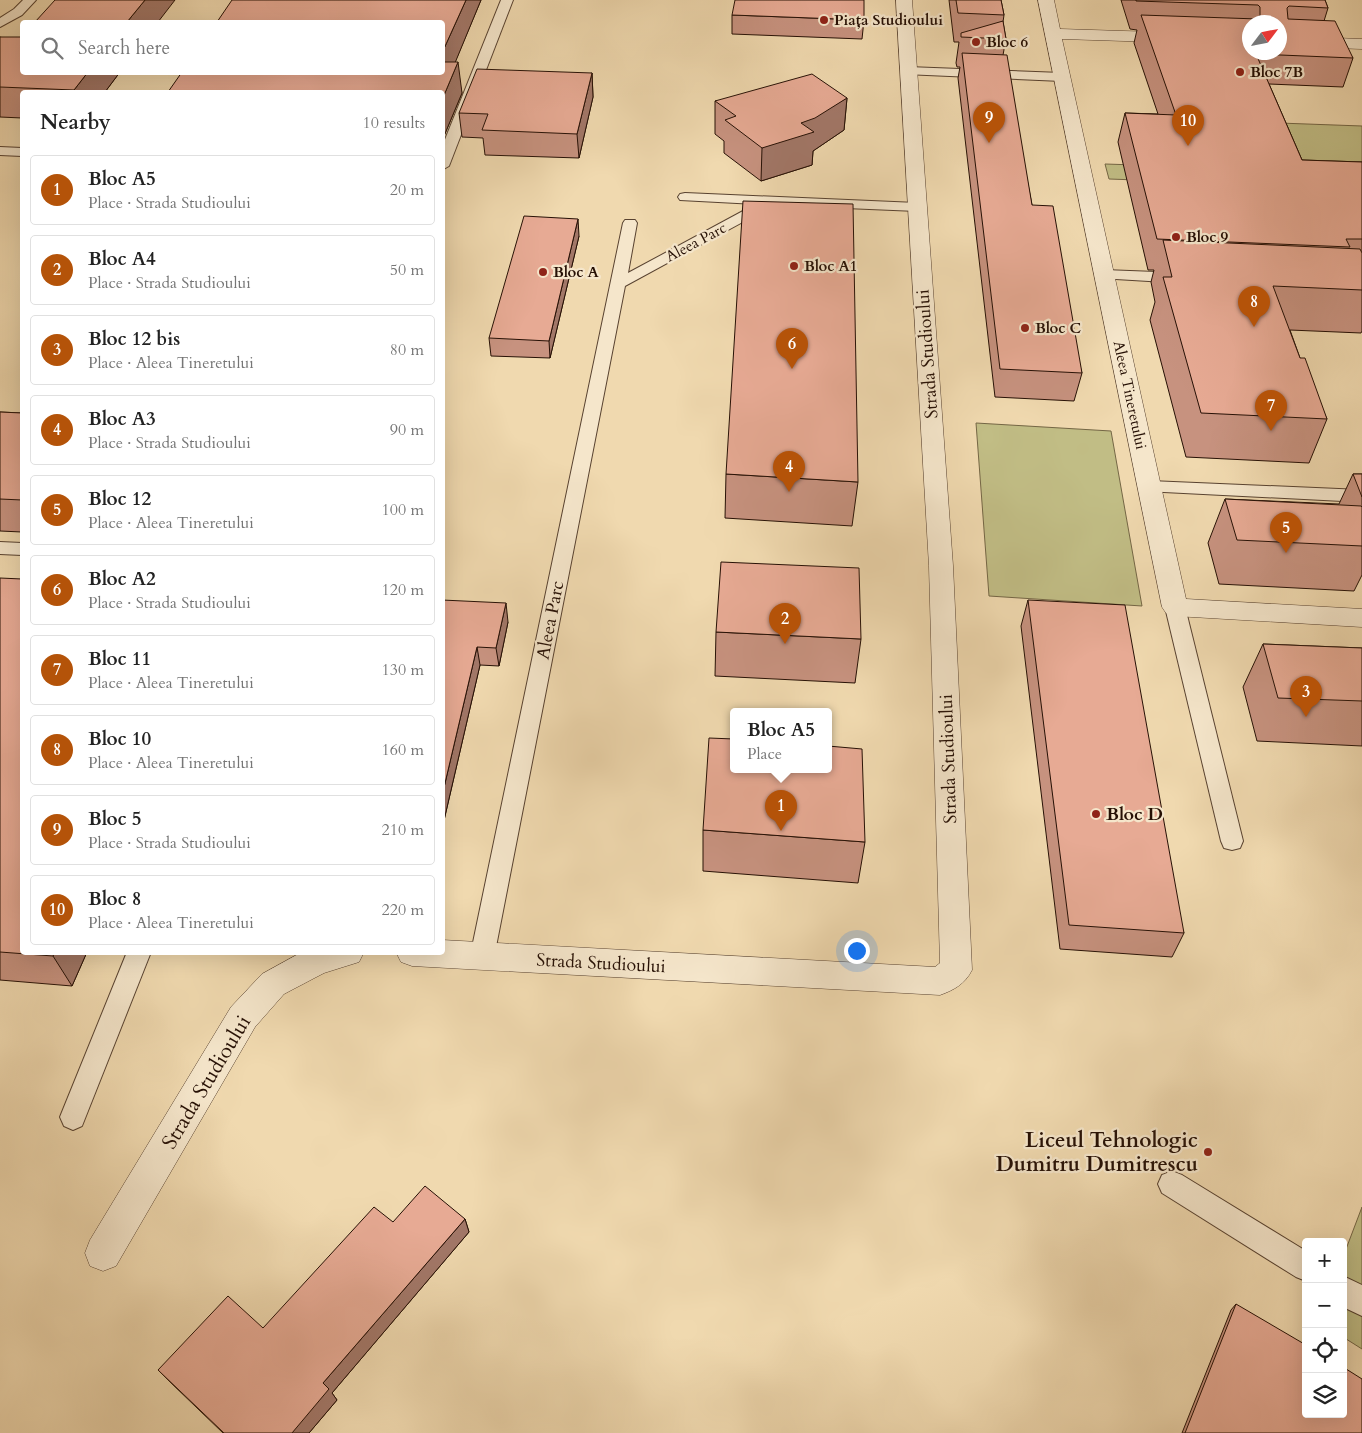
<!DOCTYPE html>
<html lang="en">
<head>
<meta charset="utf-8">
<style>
  :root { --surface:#fff; --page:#f2f2f2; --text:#222; --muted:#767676; --line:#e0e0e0; --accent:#b45309 }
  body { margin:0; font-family:Cardo,serif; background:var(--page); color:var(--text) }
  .controls { position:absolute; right:15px; bottom:15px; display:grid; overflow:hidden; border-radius:5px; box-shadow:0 5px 20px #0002 }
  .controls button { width:45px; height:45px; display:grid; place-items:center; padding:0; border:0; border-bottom:1px solid var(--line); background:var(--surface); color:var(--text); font:25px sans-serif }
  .compass { position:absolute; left:1242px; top:15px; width:45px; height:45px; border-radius:50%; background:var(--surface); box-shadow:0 5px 20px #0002; rotate:58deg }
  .you { position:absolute; left:856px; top:950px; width:18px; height:18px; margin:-12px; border:4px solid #fff; border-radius:50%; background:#1a73e8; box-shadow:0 0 0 8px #1a73e833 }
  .badge { display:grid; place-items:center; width:32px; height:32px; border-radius:50%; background:var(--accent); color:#fff; font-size:16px; font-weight:700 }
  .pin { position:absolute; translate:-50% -41px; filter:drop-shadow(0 1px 2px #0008) }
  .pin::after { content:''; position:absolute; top:26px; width:18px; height:15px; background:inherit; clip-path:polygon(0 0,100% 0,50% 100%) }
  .popup { position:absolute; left:730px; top:708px; width:102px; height:65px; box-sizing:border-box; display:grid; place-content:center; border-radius:5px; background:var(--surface); filter:drop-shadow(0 1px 4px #0005); font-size:16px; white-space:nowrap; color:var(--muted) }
  .popup b { font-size:19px; color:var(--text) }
  .popup::after { content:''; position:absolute; left:50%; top:100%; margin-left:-10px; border:10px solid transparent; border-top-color:var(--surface) }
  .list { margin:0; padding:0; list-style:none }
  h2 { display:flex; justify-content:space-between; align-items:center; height:65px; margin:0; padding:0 20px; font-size:21px }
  h2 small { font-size:16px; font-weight:400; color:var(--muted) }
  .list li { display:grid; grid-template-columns:32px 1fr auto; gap:15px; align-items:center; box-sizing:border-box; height:70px; margin:0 10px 10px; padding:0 10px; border:1px solid var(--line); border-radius:5px }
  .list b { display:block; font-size:19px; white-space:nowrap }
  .list p { margin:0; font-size:16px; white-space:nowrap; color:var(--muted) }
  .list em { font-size:16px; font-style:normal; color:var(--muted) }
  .icon { flex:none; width:28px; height:28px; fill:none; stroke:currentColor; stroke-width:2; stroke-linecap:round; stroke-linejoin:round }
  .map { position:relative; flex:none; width:1362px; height:1433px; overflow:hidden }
  .search { position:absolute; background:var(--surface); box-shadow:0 5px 20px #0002; left:20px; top:20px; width:425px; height:55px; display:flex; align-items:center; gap:12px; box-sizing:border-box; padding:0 18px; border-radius:5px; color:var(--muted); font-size:19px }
  .panel { position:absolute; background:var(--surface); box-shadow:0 5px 20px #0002; left:20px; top:90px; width:425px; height:865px; border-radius:5px }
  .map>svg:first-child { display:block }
</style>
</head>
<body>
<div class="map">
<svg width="1362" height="1433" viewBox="0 0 1362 1433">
  <rect width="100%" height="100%" fill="#f0d9af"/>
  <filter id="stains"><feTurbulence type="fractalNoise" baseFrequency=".004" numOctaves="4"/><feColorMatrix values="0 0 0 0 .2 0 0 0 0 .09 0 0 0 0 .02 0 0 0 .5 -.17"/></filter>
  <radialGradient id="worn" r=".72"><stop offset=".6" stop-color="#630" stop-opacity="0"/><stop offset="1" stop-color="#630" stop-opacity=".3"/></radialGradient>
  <g fill="#c1bd85" stroke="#746645">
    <polygon points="1279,123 1362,126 1362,188 1109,179 1105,164 1229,168"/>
    <polygon points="976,423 1111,431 1142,606 989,596"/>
    <polygon points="1362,1207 1362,1349 1343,1337 1343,1257"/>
  </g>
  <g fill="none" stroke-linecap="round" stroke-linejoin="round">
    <g stroke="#584230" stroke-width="2">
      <g id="lane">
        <polygon points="23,0 36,0 22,15 0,27 0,18 14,9"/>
        <polygon points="501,0 513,0 449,166 442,170 442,147"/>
        <polygon points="908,67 1062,73 1068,77 1062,81 904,74 902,71 904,68"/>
        <polygon points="0,147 22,148 22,156 0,155"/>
        <polygon points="685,193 917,203 922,204 924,207 922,210 917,211 774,205 625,286 494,957 491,964 482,968 473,964 470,957 623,223 625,220 635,220 637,223 628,273 756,204 680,200 678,197 680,194"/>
        <polygon points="1104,270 1182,273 1187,275 1190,278 1187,281 1182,283 1099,278 1096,275 1099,272"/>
        <polygon points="1150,481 1362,490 1362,502 1144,491 1141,487 1144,483"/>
        <polygon points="0,542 22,543 22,555 0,554"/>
        <polygon points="1175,600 1182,602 1185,607 1243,841 1240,848 1232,850 1224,848 1221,841 1165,607 1168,602"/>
        <polygon points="127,952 151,952 82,1126 73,1130 64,1126 60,1117"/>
        <polygon points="1172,1171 1182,1175 1306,1251 1306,1281 1296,1277 1162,1193 1158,1184 1162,1175"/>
        <polygon points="1343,1276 1362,1285 1362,1316 1343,1307"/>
      </g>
    </g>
    <g stroke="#584230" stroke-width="1">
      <g id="street">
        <path d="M 896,0 L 912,0 L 953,566 L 972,970 C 965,984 954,990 940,995 L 412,966 L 401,962 L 396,952 L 442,952 L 442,940 L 935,967 L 940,963 L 929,566 Z"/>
        <polygon points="1038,0 1054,0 1060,29 1250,35 1250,45 1062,39 1186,599 1362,609 1362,627 1175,616 1166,613 1162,607"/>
        <polygon points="1280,36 1362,39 1362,49 1280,46"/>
        <polygon points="302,952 364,952 359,962 324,973 284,994 255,1027 116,1266 103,1271 90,1266 85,1253 90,1240 231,1007 262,974"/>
      </g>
    </g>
    <use href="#lane" fill="#f5e6cb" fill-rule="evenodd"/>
    <use href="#street" fill="#f5e6cb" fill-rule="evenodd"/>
  </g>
  <g fill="#c7927f" stroke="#261005">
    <polygon points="232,0 481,0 455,62 462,93 444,136 442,136 442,92"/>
    <polygon points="949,0 1001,0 1004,15 1003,22 1006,39 1003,55 1032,205 1082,373 1074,401 995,397 958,78 960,67 957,67 956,63 959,42 954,42"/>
    <polygon points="1121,0 1325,0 1328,8 1324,21 1353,58 1343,87 1269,84 1302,160 1362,162 1362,331 1361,333 1290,330 1300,358 1327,419 1309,463 1186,457 1150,320 1155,302 1151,282 1154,270 1148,270 1118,142 1125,113 1158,114 1134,43 1137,30 1130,29"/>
    <polygon points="732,15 864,20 862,39 732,34"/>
    <polygon points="0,37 120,72 105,92 22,92 22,118 0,117"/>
    <polygon points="592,73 593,97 579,158 485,155 483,138 462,137 459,113"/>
    <polygon points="847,98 844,130 813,151 812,165 761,181 724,153 724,141 715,134 715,101"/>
    <polygon points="579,236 550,358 491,356 489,338"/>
    <polygon points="0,412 22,413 22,532 0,531"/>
    <polygon points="726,474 858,482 852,526 725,518"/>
    <polygon points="1353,474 1362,474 1362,575 1354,591 1219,584 1208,543 1225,499 1339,504"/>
    <polygon points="0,578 87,952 72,986 0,980"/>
    <polygon points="442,600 508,622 499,666 480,665 442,829"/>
    <polygon points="1028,600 1184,933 1172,957 1060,949 1021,626"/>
    <polygon points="716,632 861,639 855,683 715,676"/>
    <polygon points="1263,644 1362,648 1362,746 1257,741 1243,687"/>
    <polygon points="703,830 865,842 858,883 703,871"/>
    <polygon points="465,1219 469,1232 332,1393 337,1400 309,1433 223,1433 169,1381 158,1370 263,1328 393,1222"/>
    <polygon points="1236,1304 1362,1433 1182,1433 1231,1310"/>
  </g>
  <g fill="#a27768" stroke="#261005">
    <polygon points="145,0 175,0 158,22 127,22"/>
    <polygon points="466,0 481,0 443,92 442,53"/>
    <polygon points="458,62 462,93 444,136 442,122 442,100"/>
    <polygon points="88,72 120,72 105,92 74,92 74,90"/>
    <polygon points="592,73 593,97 579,158 577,134"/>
    <polygon points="847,98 844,130 813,151 812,165 761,181 762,148 801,123"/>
    <polygon points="578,219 579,236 550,358 549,341"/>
    <polygon points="506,603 508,622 499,666 496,648"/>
    <polygon points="477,647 480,665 442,829 442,796"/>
    <polygon points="55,952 87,952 72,986 53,956"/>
    <polygon points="465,1219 469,1232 332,1393 337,1400 309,1433 292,1433 323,1383"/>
  </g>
  <g fill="#e7aa94" stroke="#261005" fill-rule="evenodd">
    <polygon points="55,0 145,0 127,22 35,22"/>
    <polygon points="232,0 466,0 442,53 442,22 217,22"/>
    <polygon points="735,0 864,0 864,20 732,15"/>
    <polygon points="956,0 1001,0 1004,15 958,13"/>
    <path d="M 1136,0 L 1325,0 L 1328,8 L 1289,6 L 1287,8 L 1288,19 L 1335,21 L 1353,58 L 1256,54 L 1302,160 L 1362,162 L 1362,239 L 1346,239 L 1350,247 L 1157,239 L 1125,113 L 1176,115 L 1141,15 L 1258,19 L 1260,17 L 1260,7 L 1258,5 L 1136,1 ZM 1250,22 L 1280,22 L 1280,52 L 1250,52 Z"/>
    <polygon points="1003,21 1006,39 961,37 961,33"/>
    <polygon points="0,37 22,37 22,72 88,72 74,90 0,87"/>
    <polygon points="962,53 1007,55 1032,205 1053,206 1082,373 1000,369"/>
    <polygon points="442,62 458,62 442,100 442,92 168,92 182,72 442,72"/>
    <polygon points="477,69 592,73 577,134 482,130 488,114 459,113"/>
    <polygon points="812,74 847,98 815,118 801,123 814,132 762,148 725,120 736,116 715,101"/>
    <polygon points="743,201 853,204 858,482 726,474"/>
    <polygon points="524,216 578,219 549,341 489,338"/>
    <polygon points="1163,240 1360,249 1362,253 1362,290 1273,286 1300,358 1305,358 1327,419 1201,413 1163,277 1172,277"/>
    <polygon points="0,412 22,413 22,500 0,499"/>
    <polygon points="1353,474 1362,474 1362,497"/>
    <polygon points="1225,499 1361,506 1362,507 1362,546 1237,540"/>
    <polygon points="721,562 859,568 861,639 716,632"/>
    <polygon points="0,578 22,579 22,952 55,952 53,956 0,952"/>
    <polygon points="442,600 506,603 496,648 477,647 442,796"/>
    <polygon points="1028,600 1125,605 1184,933 1069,925"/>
    <polygon points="1263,644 1362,648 1362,701 1278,698"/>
    <polygon points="709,738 734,739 734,770 828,770 828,746 862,749 865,842 703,830"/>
    <polygon points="425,1186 465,1219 323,1383 329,1389 292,1433 224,1433 158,1370 228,1296 263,1328 374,1207 393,1222"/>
    <polygon points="1236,1304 1306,1345 1306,1414 1343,1414 1343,1367 1362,1379 1362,1433 1185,1433"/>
  </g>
  <g fill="#8f2418" stroke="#f5e6cb" stroke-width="2">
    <circle cx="824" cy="20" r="5"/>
    <circle cx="976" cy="42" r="5"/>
    <circle cx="1240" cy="72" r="5"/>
    <circle cx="1176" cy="237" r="5"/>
    <circle cx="794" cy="266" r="5"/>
    <circle cx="543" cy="272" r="5"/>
    <circle cx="1025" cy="328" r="5"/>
    <circle cx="1096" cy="814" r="5"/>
    <circle cx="1208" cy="1152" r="5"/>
  </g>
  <g text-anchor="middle" stroke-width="4.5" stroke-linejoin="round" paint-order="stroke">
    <g font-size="15" font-weight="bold" fill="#261005" stroke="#f5e6cb" text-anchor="start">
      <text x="834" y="25">Piața Studioului</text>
      <text x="986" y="47">Bloc 6</text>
      <text x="1250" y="77">Bloc 7B</text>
      <text x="1186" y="242">Bloc 9</text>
      <text x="804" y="271">Bloc A1</text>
      <text x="553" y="277">Bloc A</text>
      <text x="1035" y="333">Bloc C</text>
    </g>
    <g font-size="15" fill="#261005" stroke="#f5e6cb">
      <text transform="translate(696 242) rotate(-28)" y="5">Aleea Parc</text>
      <text transform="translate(1130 395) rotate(78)" y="5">Aleea Tineretului</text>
    </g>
    <g font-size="18" fill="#261005" stroke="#f5e6cb">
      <text transform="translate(927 354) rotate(-94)" y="6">Strada Studioului</text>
      <text transform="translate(550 620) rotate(-79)" y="6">Aleea Parc</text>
      <text transform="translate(948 759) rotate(-92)" y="6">Strada Studioului</text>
      <text transform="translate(601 963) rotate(3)" y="6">Strada Studioului</text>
    </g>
    <g font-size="18" font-weight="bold" fill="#261005" stroke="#f5e6cb" text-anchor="start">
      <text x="1106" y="820">Bloc D</text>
    </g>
    <g font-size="21" fill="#261005" stroke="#f5e6cb">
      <text transform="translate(206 1082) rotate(-59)" y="7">Strada Studioului</text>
    </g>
    <g font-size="21" font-weight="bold" fill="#261005" stroke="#f5e6cb" text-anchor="end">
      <text x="1198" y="1147">Liceul Tehnologic<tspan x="1198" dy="24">Dumitru Dumitrescu</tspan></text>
    </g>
  </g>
  <rect width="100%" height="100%" filter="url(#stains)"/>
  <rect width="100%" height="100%" fill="url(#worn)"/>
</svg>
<div class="controls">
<button>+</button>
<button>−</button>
<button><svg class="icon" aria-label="locate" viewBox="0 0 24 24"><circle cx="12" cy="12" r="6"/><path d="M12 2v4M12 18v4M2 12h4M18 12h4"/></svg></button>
<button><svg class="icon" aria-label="layers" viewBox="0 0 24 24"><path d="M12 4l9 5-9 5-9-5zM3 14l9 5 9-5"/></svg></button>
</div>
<svg class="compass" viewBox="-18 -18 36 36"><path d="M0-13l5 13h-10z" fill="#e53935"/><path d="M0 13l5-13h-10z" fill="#767676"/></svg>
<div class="you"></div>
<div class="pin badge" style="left:781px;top:831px">1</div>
<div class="popup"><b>Bloc A5</b>Place</div>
<div class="pin badge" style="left:785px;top:644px">2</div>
<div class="pin badge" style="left:1306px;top:717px">3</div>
<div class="pin badge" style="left:789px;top:492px">4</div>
<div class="pin badge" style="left:1286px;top:553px">5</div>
<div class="pin badge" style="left:792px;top:369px">6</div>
<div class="pin badge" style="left:1271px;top:431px">7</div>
<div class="pin badge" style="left:1254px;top:327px">8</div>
<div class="pin badge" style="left:989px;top:143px">9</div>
<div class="pin badge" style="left:1188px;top:146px">10</div>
<div class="search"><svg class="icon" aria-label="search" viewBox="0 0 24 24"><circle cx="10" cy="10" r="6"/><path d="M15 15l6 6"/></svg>Search here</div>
<section class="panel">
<h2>Nearby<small>10 results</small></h2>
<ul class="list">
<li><span class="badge">1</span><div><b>Bloc A5</b><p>Place · Strada Studioului</p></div><em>20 m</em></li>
<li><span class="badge">2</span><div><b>Bloc A4</b><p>Place · Strada Studioului</p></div><em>50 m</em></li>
<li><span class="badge">3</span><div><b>Bloc 12 bis</b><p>Place · Aleea Tineretului</p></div><em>80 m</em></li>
<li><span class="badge">4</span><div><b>Bloc A3</b><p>Place · Strada Studioului</p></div><em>90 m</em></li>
<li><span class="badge">5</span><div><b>Bloc 12</b><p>Place · Aleea Tineretului</p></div><em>100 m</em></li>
<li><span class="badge">6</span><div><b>Bloc A2</b><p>Place · Strada Studioului</p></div><em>120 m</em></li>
<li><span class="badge">7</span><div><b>Bloc 11</b><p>Place · Aleea Tineretului</p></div><em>130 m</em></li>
<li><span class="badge">8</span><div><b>Bloc 10</b><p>Place · Aleea Tineretului</p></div><em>160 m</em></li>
<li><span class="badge">9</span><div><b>Bloc 5</b><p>Place · Strada Studioului</p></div><em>210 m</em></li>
<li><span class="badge">10</span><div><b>Bloc 8</b><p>Place · Aleea Tineretului</p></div><em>220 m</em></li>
</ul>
</section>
</div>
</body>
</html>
